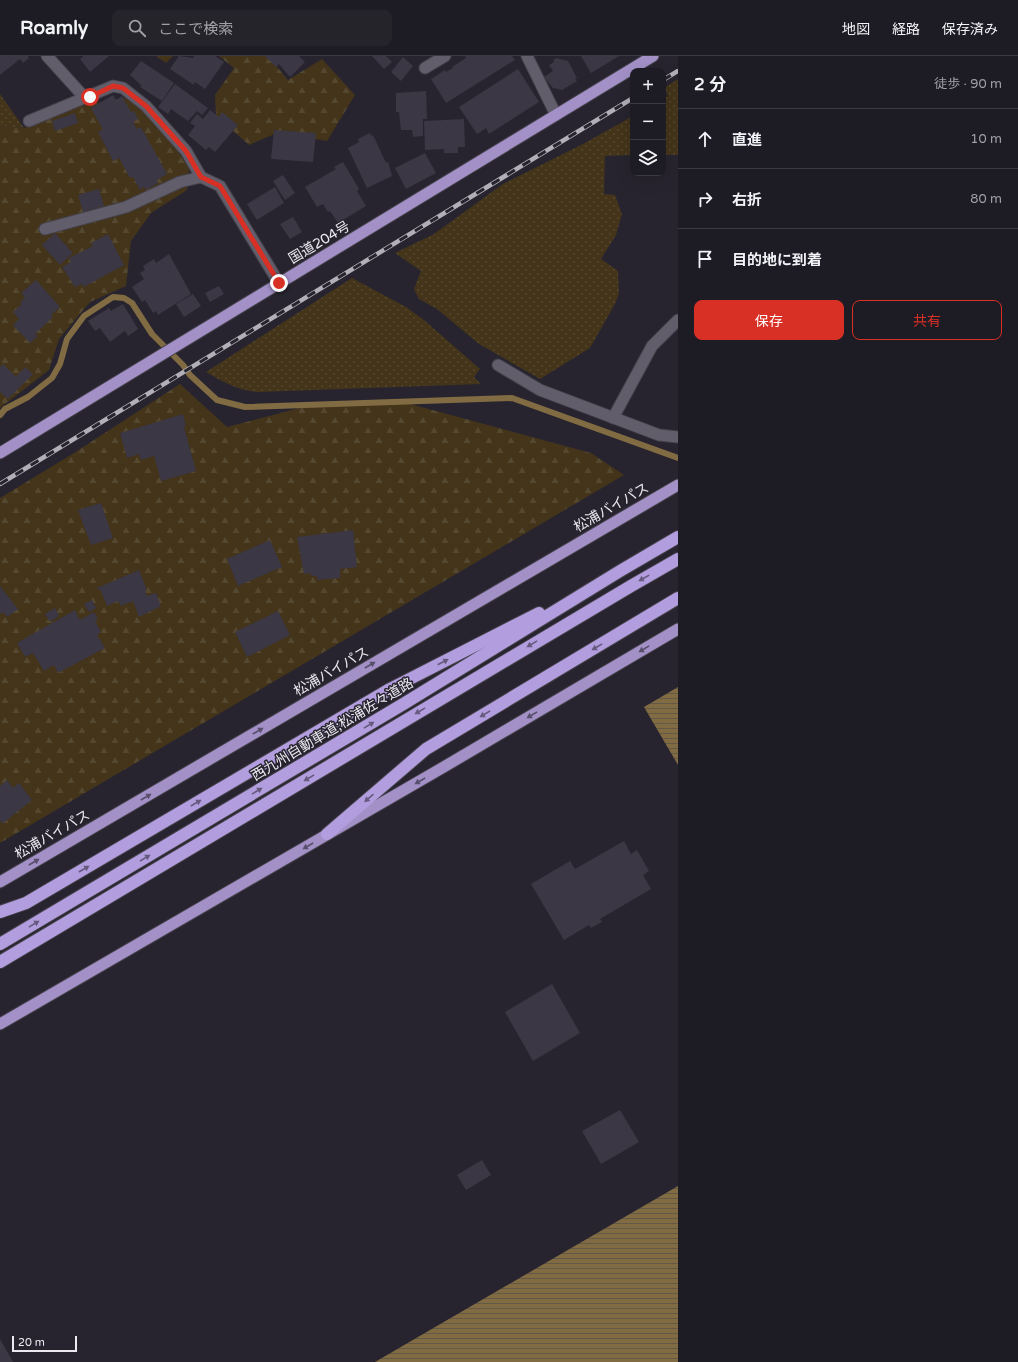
<!DOCTYPE html>
<html lang="ja">
<head>
<meta charset="utf-8">
<style>
  :root { --surface:#1d1b23; --page:#25242b; --text:#f1f3f6; --muted:#a0a1a6; --line:#3b3941; --accent:#d93025 }
  body { margin:0; font-family:"Varela Round","Noto Sans JP",sans-serif; background:var(--page); color:var(--text) }
  .controls { position:absolute; right:12px; top:12px; display:grid; overflow:hidden; border-radius:8px; box-shadow:0 4px 16px #0002 }
  .controls button { width:36px; height:36px; display:grid; place-items:center; padding:0; border:0; border-bottom:1px solid var(--line); background:var(--surface); color:var(--text); font:20px sans-serif }
  .scale { position:absolute; left:12px; bottom:10px; width:65px; box-sizing:border-box; padding-left:4px; border:2px solid #ece9f1; border-top:0; font-size:11px; line-height:14px; white-space:nowrap; color:#ece9f1; -webkit-text-stroke:3px #27242f; paint-order:stroke }
  .stop { position:absolute; width:12px; height:12px; margin:-9px; border:3px solid #d93025; border-radius:50%; background:#fff }
  .stop.end { background:#d93025; border-color:#fff; box-shadow:0 1px 4px #0008 }
  .list { margin:0; padding:0; list-style:none }
  h2 { display:flex; justify-content:space-between; align-items:center; height:52px; margin:0; padding:0 16px; font-size:17px }
  h2 small { font-size:13px; font-weight:400; color:var(--muted) }
  .list li { display:grid; grid-template-columns:26px 1fr auto; gap:12px; align-items:center; box-sizing:border-box; height:60px; padding:0 16px; border-top:1px solid var(--line) }
  .list b { display:block; font-size:15px; white-space:nowrap }
  .list em { font-size:13px; font-style:normal; color:var(--muted) }
  .actions { display:flex; gap:8px; padding:12px 16px }
  .actions a { flex:1; padding:9px 0; border:1px solid var(--accent); border-radius:8px; text-align:center; font-size:14px; color:var(--accent) }
  .actions .main { background:var(--accent); color:#fff }
  .icon { flex:none; width:22px; height:22px; fill:none; stroke:currentColor; stroke-width:2; stroke-linecap:round; stroke-linejoin:round }
  .map { position:relative; flex:none; width:678px; height:1306px; overflow:hidden }
  header { display:flex; align-items:center; gap:24px; box-sizing:border-box; height:56px; padding:0 20px; background:var(--surface); border-bottom:1px solid var(--line) }
  header strong { font-size:19px }
  nav { display:flex; gap:22px; margin-inline-start:auto; font-size:14px }
  .search { width:280px; height:36px; background:var(--page); display:flex; align-items:center; gap:10px; box-sizing:border-box; padding:0 14px; border-radius:8px; color:var(--muted); font-size:15px }
  main { display:flex }
  aside { flex:1; background:var(--surface) }
  .map>svg:first-child { display:block }
</style>
</head>
<body>
<header>
<strong>Roamly</strong>
<div class="search"><svg class="icon" aria-label="search" viewBox="0 0 24 24"><circle cx="10" cy="10" r="6"/><path d="M15 15l6 6"/></svg>ここで検索</div>
<nav><a>地図</a><a>経路</a><a>保存済み</a></nav>
</header>
<main>
<div class="map">
<svg width="678" height="1306" viewBox="0 0 678 1306">
  <defs>
    <pattern id="grass-dots" width="8" height="8" patternUnits="userSpaceOnUse"><rect width="8" height="8" fill="#43341a"/><path d="M2 2h.1M6 6h.1" fill="none" stroke="#554830" stroke-width="1.8" stroke-linecap="round"/></pattern>
    <pattern id="forest-firs" width="22" height="20" patternUnits="userSpaceOnUse"><rect width="22" height="20" fill="#43341a"/><path d="M5 1l3.5 6h-7zM16 11l3.5 6h-7z" fill="#554830"/></pattern>
    <pattern id="water-rules" width="6" height="5" patternUnits="userSpaceOnUse"><rect width="6" height="5" fill="#816b43"/><path d="M0 2.5h6" fill="none" stroke="#645846"/></pattern>
  </defs>
  <rect width="100%" height="100%" fill="#27242f"/>
  <g fill="url(#grass-dots)">
    <polygon points="678,23 678,99 663,99 663,43 668,40 664,32"/>
    <polygon points="0,38 24,72 0,70"/>
    <polygon points="633,60 633,99 605,100 604,138 615,139 622,158 616,179 601,203 618,215 619,237 615,248 590,292 540,323 479,288 437,253 419,243 414,233 421,215 395,197 434,178 503,128 583,88"/>
    <path d="M 352,222 L 406,251 L 424,264 L 480,313 L 474,321 L 481,328 L 257,336 C 237,334 223,326 206,316 Z"/>
  </g>
  <g fill="url(#forest-firs)">
    <polygon points="156,0 173,0 166,7"/>
    <polygon points="219,0 268,0 288,24 322,3 355,39 327,85 277,77 249,89 216,60 215,39 234,12"/>
    <polygon points="130,41 171,85 189,112 187,134 151,157 131,185 126,230 90,246 59,283 49,314 0,352 0,70 24,72 80,50"/>
    <polygon points="180,328 227,371 307,350 399,345 591,397 624,419 0,787 0,442 74,397"/>
  </g>
  <g fill="url(#water-rules)">
    <polygon points="678,631 678,709 644,651"/>
    <polygon points="678,1130 678,1306 375,1306"/>
  </g>
  <g fill="none" stroke-linecap="round" stroke-linejoin="round">
    <polyline stroke="#816b43" stroke-width="6" points="0,359 5,353 28,341 52,322 60,308 67,283 84,260 113,241 124,242 132,247 152,278 183,309 190,319 217,344 245,351 512,342 678,402"/>
  </g>
  <g fill="#3b3744">
    <polygon points="0,0 28,0 29,2 23,7 20,3 0,19"/>
    <polygon points="82,0 109,0 90,16 80,3 83,1"/>
    <polygon points="179,0 193,2 194,0 215,0 224,6 205,33 195,26 194,29 170,13"/>
    <polygon points="265,0 299,0 305,6 290,21 279,8 276,11"/>
    <polygon points="372,0 386,0 392,6 384,13"/>
    <polygon points="465,0 512,0 515,4 446,47 431,23 445,14 446,16 453,12 452,11 466,2"/>
    <polygon points="581,0 619,0 591,17"/>
    <polygon points="403,1 413,10 401,25 391,16"/>
    <polygon points="556,2 568,5 577,22 575,23 577,25 562,34 553,32 544,21 553,15 549,9 554,6 553,4"/>
    <polygon points="141,5 174,27 162,45 140,31 142,30 130,19"/>
    <polygon points="518,13 539,46 489,78 486,72 477,78 459,51"/>
    <polygon points="175,28 208,52 202,59 197,55 188,65 171,53 168,58 158,51"/>
    <polygon points="426,35 427,63 423,63 423,80 413,81 412,74 401,74 399,56 396,56 396,37"/>
    <polygon points="113,39 116,44 122,40 131,56 134,55 138,63 133,66 137,73 141,71 167,118 157,124 158,127 146,134 144,131 140,134 133,121 130,122 119,102 113,105 98,76 103,74 91,52"/>
    <polygon points="210,54 219,61 222,56 238,69 215,96 209,91 206,94 188,79 195,70 190,67 197,58 203,63"/>
    <polygon points="75,57 78,67 55,75 52,65"/>
    <polygon points="464,63 465,91 458,91 458,97 444,97 444,93 425,94 424,65"/>
    <polygon points="274,74 316,77 313,106 271,103"/>
    <polygon points="370,77 371,80 373,79 386,107 388,106 392,120 367,132 348,92 359,86 358,83"/>
    <polygon points="425,97 436,117 406,133 395,112"/>
    <polygon points="343,106 359,133 357,135 366,150 338,167 330,155 328,156 323,148 317,151 305,131 336,113 334,111"/>
    <polygon points="283,119 295,137 285,144 273,125"/>
    <polygon points="275,131 284,147 257,164 247,148"/>
    <polygon points="99,133 104,150 83,156 78,139"/>
    <polygon points="293,161 302,176 290,183 280,168"/>
    <polygon points="55,177 73,197 60,209 42,189"/>
    <polygon points="108,178 124,209 84,231 82,228 75,231 62,211 71,206 69,202 93,190 91,187"/>
    <polygon points="169,198 191,238 158,259 156,255 153,257 145,244 142,246 132,231 144,223 140,217 145,214 143,210 154,203 156,207"/>
    <polygon points="36,224 60,251 51,259 53,261 35,278 38,280 30,287 13,269 19,263 13,256 22,248 20,247 25,241 21,237"/>
    <polygon points="219,230 224,238 210,246 205,237"/>
    <polygon points="193,238 201,250 184,261 176,248"/>
    <polygon points="123,248 138,273 128,280 125,275 110,286 100,272 95,275 88,265 109,252 111,255"/>
    <polygon points="3,308 16,321 25,311 33,318 8,343 0,336 0,311"/>
    <polygon points="183,358 186,370 184,371 196,415 161,425 154,400 141,404 139,398 127,402 120,377"/>
    <polygon points="101,447 113,482 91,489 78,454"/>
    <polygon points="353,474 357,511 340,513 340,522 317,524 317,520 311,520 311,517 304,518 297,481"/>
    <polygon points="270,484 282,511 238,530 227,503"/>
    <polygon points="139,514 147,534 145,534 147,540 156,537 161,550 139,561 133,545 121,550 118,545 107,550 100,533 98,534 97,532"/>
    <polygon points="0,530 18,553 7,561 3,556 0,558"/>
    <polygon points="92,544 96,552 89,556 84,548"/>
    <polygon points="55,552 59,560 50,566 45,558"/>
    <polygon points="75,554 80,564 94,556 98,563 95,565 101,576 97,579 105,592 58,617 54,609 44,615 33,597 25,601 17,587"/>
    <polygon points="278,555 290,579 247,601 235,576"/>
    <polygon points="7,724 13,732 19,727 32,744 2,768 0,764 0,730"/>
    <polygon points="624,785 631,798 637,794 649,815 643,819 651,833 600,863 602,866 591,872 589,869 564,884 531,828 570,805 575,813"/>
    <polygon points="552,928 580,977 533,1005 505,956"/>
    <polygon points="620,1054 639,1086 601,1108 582,1075"/>
    <polygon points="482,1104 491,1119 466,1134 457,1119"/>
    <polygon points="0,1283 13,1306 0,1306"/>
  </g>
  <g fill="none" stroke-linecap="round" stroke-linejoin="round">
    <g stroke="#45424b" stroke-width="13">
      <g id="service">
        <polyline points="47,0 85,42"/>
        <polyline points="425,12 445,0"/>
      </g>
    </g>
    <g stroke="#45424b" stroke-width="13">
      <g id="minor">
        <polyline points="527,0 556,59"/>
        <polyline points="29,65 113,30 123,32 146,50 186,95 201,121"/>
        <polyline points="45,173 126,151 180,126 201,121 220,130 279,227"/>
        <polyline points="498,309 540,334 659,379 678,381"/>
        <polyline points="613,362 652,290 678,264"/>
      </g>
    </g>
    <g stroke="#45424b" stroke-width="13">
      <g id="trunk">
        <polyline points="0,397 653,0"/>
        <polyline points="0,826 678,429"/>
        <polyline points="0,968 442,712 678,573"/>
      </g>
    </g>
    <g stroke="#45424b" stroke-width="14">
      <g id="motorway">
        <polyline points="327,778 426,693 678,542"/>
        <polyline points="0,856 26,847 390,633 539,557"/>
        <polyline points="0,888 405,647 620,515 678,481"/>
        <polyline points="0,906 631,530 678,503"/>
      </g>
    </g>
    <use href="#service" stroke="#615d6b" stroke-width="11"/>
    <use href="#minor" stroke="#615d6b" stroke-width="11"/>
    <use href="#trunk" stroke="#a290c7" stroke-width="11"/>
    <use href="#motorway" stroke="#b29dde" stroke-width="12"/>
    <g stroke="#b2afb8" stroke-width="4.5">
      <g id="rail">
        <polyline points="663,24 678,15"/>
        <polyline points="0,428 633,42"/>
      </g>
    </g>
    <use href="#rail" stroke="#27242f" stroke-width="3" stroke-dasharray="9" stroke-linecap="butt"/>
  </g>
  <defs><path id="oneway-solid" d="M-6-.8H1V-3.2L6.5 0L1 3.2V.8H-6Z"/></defs>
  <g fill="#665a7e">
    <use href="#oneway-solid" transform="translate(644 522) rotate(151)"/>
    <use href="#oneway-solid" transform="translate(532 588) rotate(149)"/>
    <use href="#oneway-solid" transform="translate(597 591) rotate(149)"/>
    <use href="#oneway-solid" transform="translate(443 606) rotate(-27)"/>
    <use href="#oneway-solid" transform="translate(420 655) rotate(149)"/>
    <use href="#oneway-solid" transform="translate(485 658) rotate(149)"/>
    <use href="#oneway-solid" transform="translate(369 669) rotate(-31)"/>
    <use href="#oneway-solid" transform="translate(309 722) rotate(149)"/>
    <use href="#oneway-solid" transform="translate(257 735) rotate(-31)"/>
    <use href="#oneway-solid" transform="translate(369 742) rotate(139)"/>
    <use href="#oneway-solid" transform="translate(196 747) rotate(-30)"/>
    <use href="#oneway-solid" transform="translate(145 802) rotate(-31)"/>
    <use href="#oneway-solid" transform="translate(84 813) rotate(-30)"/>
    <use href="#oneway-solid" transform="translate(34 868) rotate(-31)"/>
  </g>
  <g fill="#584f6c">
    <use href="#oneway-solid" transform="translate(644 593) rotate(149)"/>
    <use href="#oneway-solid" transform="translate(370 609) rotate(-30)"/>
    <use href="#oneway-solid" transform="translate(532 659) rotate(149)"/>
    <use href="#oneway-solid" transform="translate(258 675) rotate(-30)"/>
    <use href="#oneway-solid" transform="translate(420 725) rotate(150)"/>
    <use href="#oneway-solid" transform="translate(146 741) rotate(-30)"/>
    <use href="#oneway-solid" transform="translate(308 790) rotate(150)"/>
    <use href="#oneway-solid" transform="translate(34 806) rotate(-30)"/>
  </g>
  <g fill="none" stroke-linecap="round" stroke-linejoin="round">
    <polyline stroke="#d93025" stroke-width="5" points="90,41 113,30 123,32 146,50 186,95 201,121 220,130 279,227"/>
  </g>
  <g text-anchor="middle" stroke-width="3" stroke-linejoin="round" paint-order="stroke">
    <g font-size="14" fill="#ece9f1" stroke="#27242f">
      <text transform="translate(319 186) rotate(-31)" y="5">国道204号</text>
      <text transform="translate(611 451) rotate(-30)" y="5">松浦バイパス</text>
      <text transform="translate(331 615) rotate(-30)" y="5">松浦バイパス</text>
      <text transform="translate(332 673) rotate(-31)" y="5">西九州自動車道;松浦佐々道路</text>
      <text transform="translate(52 778) rotate(-30)" y="5">松浦バイパス</text>
    </g>
  </g>
</svg>
<div class="controls">
<button>+</button>
<button>−</button>
<button><svg class="icon" aria-label="layers" viewBox="0 0 24 24"><path d="M12 4l9 5-9 5-9-5zM3 14l9 5 9-5"/></svg></button>
</div>
<div class="scale">20 m</div>
<div class="stop" style="left:90px;top:41px"></div>
<div class="stop end" style="left:279px;top:227px"></div>
</div>
<aside>
<h2>2 分<small>徒歩 · 90 m</small></h2>
<ul class="list">
<li><svg class="icon" aria-label="ahead" viewBox="0 0 24 24"><path d="M12 20V5M6 11l6-6 6 6"/></svg><div><b>直進</b></div><em>10 m</em></li>
<li><svg class="icon" aria-label="right" viewBox="0 0 24 24"><path d="M7 20v-9h11M14 6l5 5-5 5"/></svg><div><b>右折</b></div><em>80 m</em></li>
<li><svg class="icon" aria-label="arrive" viewBox="0 0 24 24"><path d="M6 21V4h12l-3 4 3 4H6"/></svg><div><b>目的地に到着</b></div></li>
</ul>
<div class="actions"><a class="main">保存</a><a>共有</a></div>
</aside>
</main>
</body>
</html>
